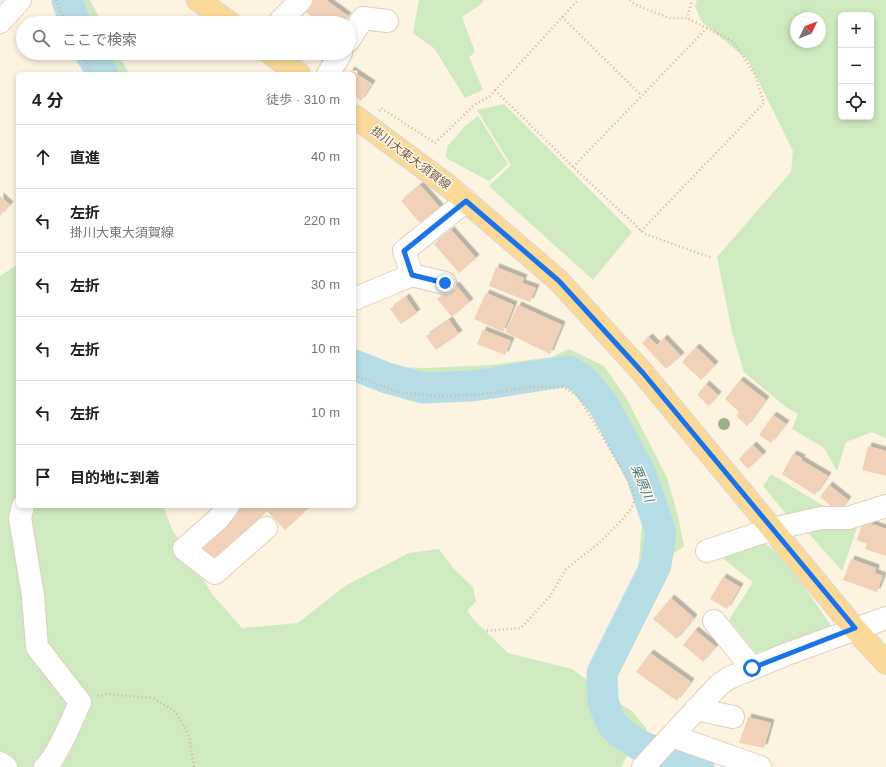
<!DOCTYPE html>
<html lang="ja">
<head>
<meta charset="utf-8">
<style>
  :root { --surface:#fff; --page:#f6f6f6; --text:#202124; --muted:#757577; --line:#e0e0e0 }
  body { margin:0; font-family:Arial,"Noto Sans JP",sans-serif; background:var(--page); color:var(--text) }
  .controls { position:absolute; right:12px; top:12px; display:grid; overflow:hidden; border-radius:6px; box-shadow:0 2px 6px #0003 }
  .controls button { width:36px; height:36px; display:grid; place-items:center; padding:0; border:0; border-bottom:1px solid var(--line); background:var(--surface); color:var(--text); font:20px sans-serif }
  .compass { position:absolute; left:790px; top:12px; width:36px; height:36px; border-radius:50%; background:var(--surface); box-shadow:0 2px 6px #0003; rotate:47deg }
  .stop { position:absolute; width:12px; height:12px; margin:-9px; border:3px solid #1a73e8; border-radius:50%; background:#fff }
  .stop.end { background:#1a73e8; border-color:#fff; box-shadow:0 1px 4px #0008 }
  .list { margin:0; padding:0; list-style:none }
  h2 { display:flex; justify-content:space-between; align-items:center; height:52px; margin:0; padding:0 16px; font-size:17px }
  h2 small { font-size:13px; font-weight:400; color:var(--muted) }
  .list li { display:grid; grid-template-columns:26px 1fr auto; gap:12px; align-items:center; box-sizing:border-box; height:64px; padding:0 16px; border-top:1px solid var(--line) }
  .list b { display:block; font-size:15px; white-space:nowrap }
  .list p { margin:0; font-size:13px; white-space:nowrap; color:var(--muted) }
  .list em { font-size:13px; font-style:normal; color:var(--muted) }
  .icon { flex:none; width:22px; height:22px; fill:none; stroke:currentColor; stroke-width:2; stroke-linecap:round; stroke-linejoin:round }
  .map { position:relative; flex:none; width:886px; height:767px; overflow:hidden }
  .search { position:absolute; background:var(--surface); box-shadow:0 2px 6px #0003; left:16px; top:16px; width:340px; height:44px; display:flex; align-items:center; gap:10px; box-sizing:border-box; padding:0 14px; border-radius:22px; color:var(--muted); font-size:15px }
  .panel { position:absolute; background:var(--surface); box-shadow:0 2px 6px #0003; left:16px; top:72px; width:340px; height:436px; border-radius:6px }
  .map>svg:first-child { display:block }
</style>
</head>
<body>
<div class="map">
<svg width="886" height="767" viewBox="0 0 886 767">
  <defs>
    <filter id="shadow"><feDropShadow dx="3.5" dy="-3.5" stdDeviation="0" flood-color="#0004"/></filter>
  </defs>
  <rect width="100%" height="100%" fill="#fcf3e1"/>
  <g fill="#cfe9c0" fill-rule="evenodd">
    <polygon points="56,0 90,0 102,23 66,23"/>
    <polygon points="419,0 484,0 481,4 462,17 475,52 469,57 483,90 465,98 434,48 413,33"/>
    <path d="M 697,0 L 886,0 L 886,438 L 872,432 L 846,442 L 837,471 L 824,448 L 792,429 L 798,414 L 786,407 L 744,372 L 732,332 L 717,257 L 791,172 L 793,151 L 748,60 L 702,22 L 695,6 ZM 841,15 L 871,15 L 871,117 L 841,117 ZM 796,18 L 820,18 L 820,42 L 796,42 Z"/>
    <polygon points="80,53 118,53 128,72 131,74 94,74 86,65"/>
    <polygon points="504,104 632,232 593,280 489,186 511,165 477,110"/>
    <polygon points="478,116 508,164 489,181 446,158 447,147 465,126"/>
    <polygon points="18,264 18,506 163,506 172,529 212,594 242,628 298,623 345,586 409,553 439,549 453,568 473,587 476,601 467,611 474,620 508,653 572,669 615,701 632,711 646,728 647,735 639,745 629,752 621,767 0,767 0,276"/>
    <polygon points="569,349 604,366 627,399 667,478 678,516 684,546 637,580 643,515 639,492 578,391 561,383 521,385 456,396 392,388 354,377 354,354 363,358 392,367 426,368 490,365 552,357"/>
    <polygon points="771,474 832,511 790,519 763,486"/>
    <polygon points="859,522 842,571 804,528"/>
    <polygon points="761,540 785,559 832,627 756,653 729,620 753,582 716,553"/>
  </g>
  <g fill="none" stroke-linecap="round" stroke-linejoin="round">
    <g stroke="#b6dde5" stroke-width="31">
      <polyline points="67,0 75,23"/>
      <polyline points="90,53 103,74"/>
      <polyline points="354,365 387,378 423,388 473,386 569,371 583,380 603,404 641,474 661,533 656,565 602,673 603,702 612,724 620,732 639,745 672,759 699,767"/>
    </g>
  </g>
  <g fill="#f1d2b9" filter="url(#shadow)">
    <polygon points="304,0 326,0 348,16 342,23 321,23 299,7"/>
    <polygon points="315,53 339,53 330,67 313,55"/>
    <polygon points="351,70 372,84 361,101 354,96 354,74 349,74"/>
    <polygon points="420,185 445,213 426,230 401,201"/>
    <polygon points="0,196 10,205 0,216"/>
    <polygon points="451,230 476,258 459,273 434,244"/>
    <polygon points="496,267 524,278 522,283 536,288 530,302 489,286"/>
    <polygon points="456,285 470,302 452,317 437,299"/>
    <polygon points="486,293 514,305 503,332 474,319"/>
    <polygon points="406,297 417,313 401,324 390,309"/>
    <polygon points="518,305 562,325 550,354 505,332"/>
    <polygon points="449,320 459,334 436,350 426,336"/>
    <polygon points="483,330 511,341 505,355 477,344"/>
    <polygon points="649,337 657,345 664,338 681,356 666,369 642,343"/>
    <polygon points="696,347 715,365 701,380 682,362"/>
    <polygon points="740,380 766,400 747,426 736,416 739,412 725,399"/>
    <polygon points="706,384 718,395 709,406 697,395"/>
    <polygon points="773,415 786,424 771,443 759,435"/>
    <polygon points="753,445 763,455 748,469 739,459"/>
    <polygon points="868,446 886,451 886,476 862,470"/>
    <polygon points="793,454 802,458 801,460 828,476 815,495 782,474"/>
    <polygon points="829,485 848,500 839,512 820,497"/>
    <polygon points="243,506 311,506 285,530 267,511 212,561 199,547"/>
    <polygon points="863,521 886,529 886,556 865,549 867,544 857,540"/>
    <polygon points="851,559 876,568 875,573 883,576 877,592 843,580"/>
    <polygon points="723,577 740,587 727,609 710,599"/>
    <polygon points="671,598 694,618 677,639 653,619"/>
    <polygon points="695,630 716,647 703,662 683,645"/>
    <polygon points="650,653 691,682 677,701 636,672"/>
    <polygon points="748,717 771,723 764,748 739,743"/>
  </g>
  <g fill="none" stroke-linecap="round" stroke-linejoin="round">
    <g stroke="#e0cfbd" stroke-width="24">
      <g id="minor">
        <polyline points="0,22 20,0"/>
        <polyline points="279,23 281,20 301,0"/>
        <polyline points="349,40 363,18 387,21"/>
        <polyline points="328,74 341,53"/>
        <polyline points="445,283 412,275 404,251 466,201"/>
        <polyline points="354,299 412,275"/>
        <path d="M 23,506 L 20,518 L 33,596 L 37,647 L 80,702 C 73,718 57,757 45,767"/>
        <polyline points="228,506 218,519 184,549 215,573 266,528"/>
        <polyline points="707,551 772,529 822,518 848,518 886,506"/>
        <polyline points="714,621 752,668"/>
        <polyline points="696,709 733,717"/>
        <polyline points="672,736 760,767"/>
        <polyline points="0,763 6,767"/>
        <polyline points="643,767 705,700 719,685 729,678 787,654 886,618"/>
      </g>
    </g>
    <g stroke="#ddd7d3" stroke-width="24">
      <g id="major">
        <polyline points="198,0 230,23"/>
        <polyline points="270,53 299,74"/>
        <polyline points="354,116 447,185 559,281 643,373 855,629 886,663"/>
      </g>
    </g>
    <g stroke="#d6b59c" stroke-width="2.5" stroke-dasharray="1 3" stroke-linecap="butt">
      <polyline points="56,0 66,23"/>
      <polyline points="630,0 634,4 669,18 687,18 692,0"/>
      <polyline points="562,17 641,95"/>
      <polyline points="80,53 92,74"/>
      <polyline points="495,90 573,167 645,234 712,258"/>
      <polyline points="379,111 381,108 435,143 474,105 490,96 578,0"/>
      <polyline points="573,167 707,28"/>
      <polyline points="641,231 764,103 755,75 734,42 687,18"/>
      <polyline points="354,375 397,392 437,396 475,395 533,387 563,387 578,396 629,481 635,498 631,509 619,523 599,543 566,569 550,596 521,628 485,631"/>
      <polyline points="98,696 107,694 153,698 176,712 189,736 194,767"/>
    </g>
    <use href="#minor" stroke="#fff" stroke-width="22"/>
    <use href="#major" stroke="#fbda99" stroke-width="22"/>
  </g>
  <circle fill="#9db089" cx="724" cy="424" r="6"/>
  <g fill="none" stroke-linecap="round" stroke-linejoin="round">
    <polyline stroke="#1a73e8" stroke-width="5" points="445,283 412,275 404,251 466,201 559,281 643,373 855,628 752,668"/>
  </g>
  <g text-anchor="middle" stroke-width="3" stroke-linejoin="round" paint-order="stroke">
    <g font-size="12" fill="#735948" stroke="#fff7e7">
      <text transform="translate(411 158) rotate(37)" y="4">掛川大東大須賀線</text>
    </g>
    <g font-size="13" font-style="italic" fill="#427987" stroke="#fff7e7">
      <text transform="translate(643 483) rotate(68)" y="5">栗原川</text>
    </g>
  </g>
</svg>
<div class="controls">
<button>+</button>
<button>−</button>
<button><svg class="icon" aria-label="locate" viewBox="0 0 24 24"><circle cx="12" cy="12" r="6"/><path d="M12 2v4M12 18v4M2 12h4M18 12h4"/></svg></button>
</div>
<svg class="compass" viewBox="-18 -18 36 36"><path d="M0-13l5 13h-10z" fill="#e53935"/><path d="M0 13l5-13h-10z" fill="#757577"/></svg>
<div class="stop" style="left:752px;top:668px"></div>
<div class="stop end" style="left:445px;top:283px"></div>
<div class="search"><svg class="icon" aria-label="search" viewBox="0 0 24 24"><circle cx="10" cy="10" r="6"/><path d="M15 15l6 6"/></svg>ここで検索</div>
<section class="panel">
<h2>4 分<small>徒歩 · 310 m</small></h2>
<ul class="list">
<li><svg class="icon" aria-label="ahead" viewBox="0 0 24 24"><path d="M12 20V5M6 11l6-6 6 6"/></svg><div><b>直進</b></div><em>40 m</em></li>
<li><svg class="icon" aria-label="left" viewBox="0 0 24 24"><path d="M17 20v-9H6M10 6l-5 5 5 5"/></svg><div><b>左折</b><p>掛川大東大須賀線</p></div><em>220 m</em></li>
<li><svg class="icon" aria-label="left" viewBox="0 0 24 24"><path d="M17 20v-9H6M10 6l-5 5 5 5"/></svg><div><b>左折</b></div><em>30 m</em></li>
<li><svg class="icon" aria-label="left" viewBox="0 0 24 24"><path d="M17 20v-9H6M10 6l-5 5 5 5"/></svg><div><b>左折</b></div><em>10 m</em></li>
<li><svg class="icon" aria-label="left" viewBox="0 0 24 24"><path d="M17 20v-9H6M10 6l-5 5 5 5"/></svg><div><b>左折</b></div><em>10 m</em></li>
<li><svg class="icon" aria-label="arrive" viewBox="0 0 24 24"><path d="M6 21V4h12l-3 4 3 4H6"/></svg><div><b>目的地に到着</b></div></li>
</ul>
</section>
</div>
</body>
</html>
